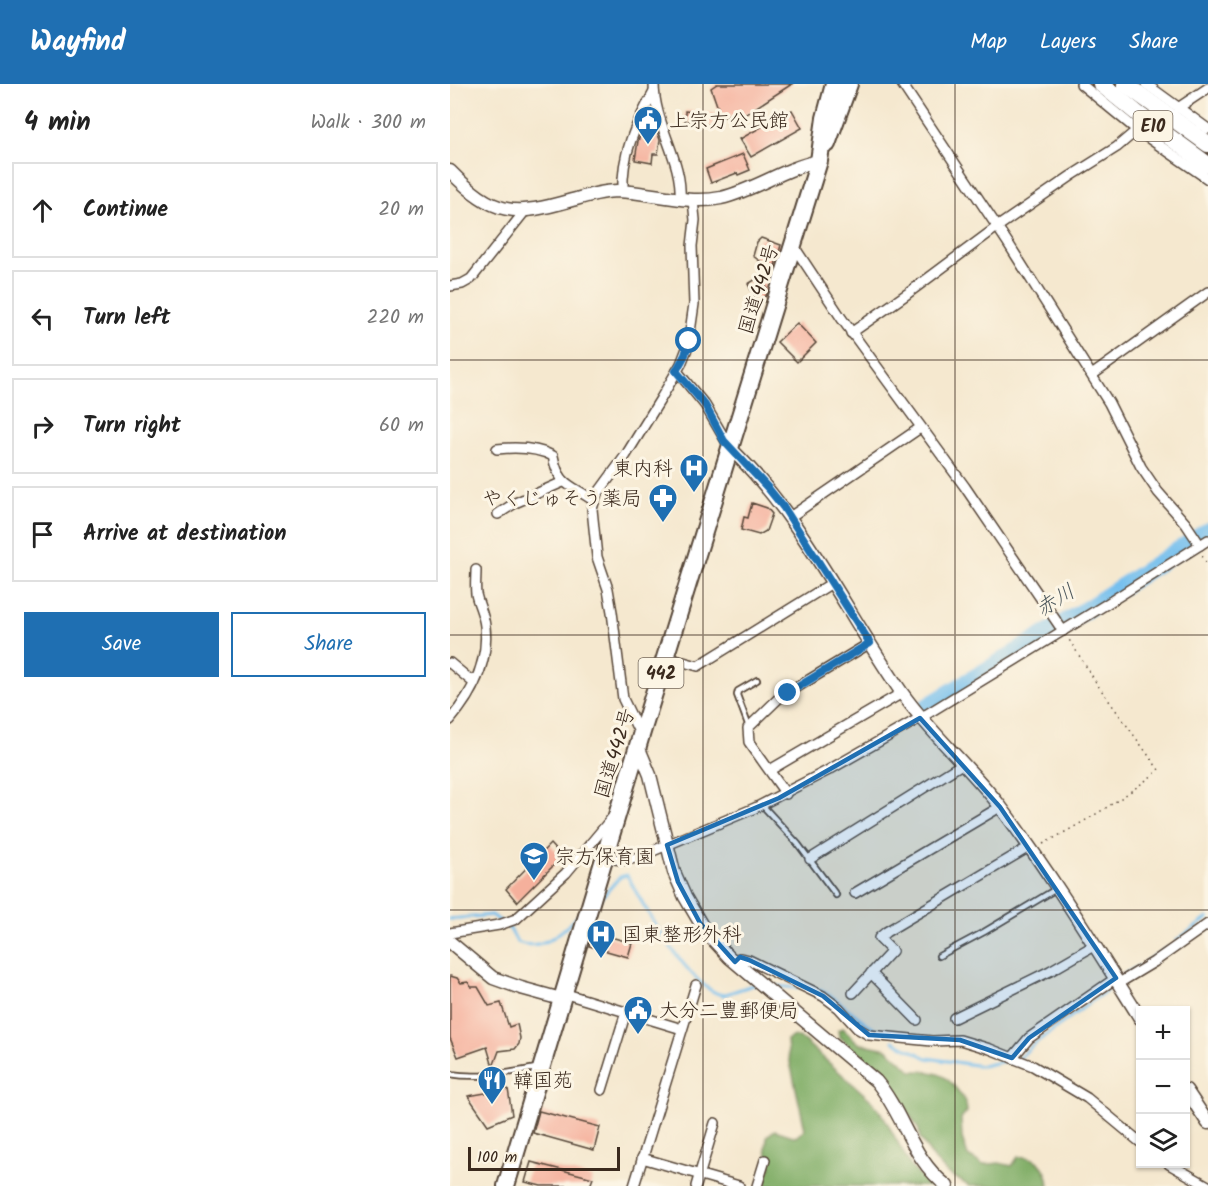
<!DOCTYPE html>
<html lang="en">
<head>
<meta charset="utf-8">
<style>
  :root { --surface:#fff; --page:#f6f6f6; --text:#222; --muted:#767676; --line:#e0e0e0; --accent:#1f6fb2 }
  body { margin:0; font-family:Kalam,"Klee One",sans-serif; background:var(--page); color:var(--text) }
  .controls { position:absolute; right:18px; bottom:18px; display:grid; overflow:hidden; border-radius:0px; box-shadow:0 2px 4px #0004 }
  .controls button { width:54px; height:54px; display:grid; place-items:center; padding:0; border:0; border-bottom:2px solid var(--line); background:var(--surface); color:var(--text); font:30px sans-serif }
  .scale { position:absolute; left:18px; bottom:15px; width:152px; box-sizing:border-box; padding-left:6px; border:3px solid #3b2a1e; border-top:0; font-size:16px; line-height:21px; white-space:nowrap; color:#3b2a1e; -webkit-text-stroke:4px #fcf5e5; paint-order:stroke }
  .stop { position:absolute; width:18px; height:18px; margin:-14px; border:4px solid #1f6fb2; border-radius:50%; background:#fff }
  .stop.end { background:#1f6fb2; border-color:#fff; box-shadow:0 2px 6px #0008 }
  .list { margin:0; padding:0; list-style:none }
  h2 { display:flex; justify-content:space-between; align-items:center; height:78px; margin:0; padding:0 24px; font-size:26px }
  h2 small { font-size:20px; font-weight:400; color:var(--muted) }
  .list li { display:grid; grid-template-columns:39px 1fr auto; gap:18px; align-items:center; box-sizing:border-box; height:96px; margin:0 12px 12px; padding:0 12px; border:2px solid var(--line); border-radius:0px }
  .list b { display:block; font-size:22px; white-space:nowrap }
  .list em { font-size:20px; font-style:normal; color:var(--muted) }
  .actions { display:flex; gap:12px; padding:18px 24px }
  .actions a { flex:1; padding:14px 0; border:2px solid var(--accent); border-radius:0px; text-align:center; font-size:21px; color:var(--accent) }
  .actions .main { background:var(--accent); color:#fff }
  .icon { flex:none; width:33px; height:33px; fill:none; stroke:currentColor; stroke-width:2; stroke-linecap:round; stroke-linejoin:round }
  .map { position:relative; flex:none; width:758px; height:1102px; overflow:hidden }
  header { display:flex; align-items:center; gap:36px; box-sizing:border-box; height:84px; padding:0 30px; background:var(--accent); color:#fff }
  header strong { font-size:28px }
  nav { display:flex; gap:33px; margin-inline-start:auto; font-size:21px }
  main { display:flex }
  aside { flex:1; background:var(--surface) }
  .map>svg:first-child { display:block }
</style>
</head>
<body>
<header>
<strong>Wayfind</strong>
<nav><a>Map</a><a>Layers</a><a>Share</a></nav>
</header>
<main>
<aside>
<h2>4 min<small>Walk · 300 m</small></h2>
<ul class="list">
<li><svg class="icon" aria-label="ahead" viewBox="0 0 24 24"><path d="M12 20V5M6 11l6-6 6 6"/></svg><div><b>Continue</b></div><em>20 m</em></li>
<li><svg class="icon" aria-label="left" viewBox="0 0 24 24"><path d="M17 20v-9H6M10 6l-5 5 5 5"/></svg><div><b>Turn left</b></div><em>220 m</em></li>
<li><svg class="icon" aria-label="right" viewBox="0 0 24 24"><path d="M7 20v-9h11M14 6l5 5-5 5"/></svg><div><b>Turn right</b></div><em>60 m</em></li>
<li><svg class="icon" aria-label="arrive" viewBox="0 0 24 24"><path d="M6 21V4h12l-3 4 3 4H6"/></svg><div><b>Arrive at destination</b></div></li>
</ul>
<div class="actions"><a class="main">Save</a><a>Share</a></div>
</aside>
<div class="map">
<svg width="758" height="1102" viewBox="0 0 758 1102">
  <rect width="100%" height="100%" fill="#fcf5e5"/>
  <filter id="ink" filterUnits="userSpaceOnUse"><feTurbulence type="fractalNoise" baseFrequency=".0167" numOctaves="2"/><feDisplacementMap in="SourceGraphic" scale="12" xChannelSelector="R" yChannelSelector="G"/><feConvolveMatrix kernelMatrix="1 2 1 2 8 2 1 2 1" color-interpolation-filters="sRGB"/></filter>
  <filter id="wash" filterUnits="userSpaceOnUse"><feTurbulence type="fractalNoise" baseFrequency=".008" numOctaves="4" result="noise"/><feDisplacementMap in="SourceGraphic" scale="24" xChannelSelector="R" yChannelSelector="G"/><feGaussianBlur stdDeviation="1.35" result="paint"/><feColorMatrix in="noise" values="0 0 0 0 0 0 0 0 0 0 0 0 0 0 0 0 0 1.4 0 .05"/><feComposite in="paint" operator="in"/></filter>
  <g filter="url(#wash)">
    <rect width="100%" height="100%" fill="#f5e8cf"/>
    <g fill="#81ae67" stroke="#5e6c42" stroke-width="1.5">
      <path d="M 393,944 L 408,959 L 437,965 L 462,987 C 484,987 494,988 508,1007 C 513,1014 517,1019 517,1028 L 511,1034 L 512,1054 L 518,1072 L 533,1081 L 549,1079 L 562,1082 L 568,1073 C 586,1071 598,1083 599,1102 L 519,1102 L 497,1089 L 484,1075 L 470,1054 L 469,1046 L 441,1000 L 389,952 L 388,946 Z"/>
      <polygon points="344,952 353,956 422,1017 434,1033 461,1083 480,1102 316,1102 316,1092 321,1083 316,1066 317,1052 325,1046 346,1053 355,1045 338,969 337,956"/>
    </g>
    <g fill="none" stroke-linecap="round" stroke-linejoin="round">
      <g stroke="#75bfee" stroke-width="3">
        <path d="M 150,815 L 170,793 L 177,791 C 191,818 241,907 273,911 L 306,900"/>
        <path d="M 0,835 L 42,831 L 60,845 L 67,858 C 92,869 114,846 130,830"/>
        <polyline points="727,856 758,834"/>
        <polyline points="695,878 717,864"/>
        <polyline points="670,894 676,889 689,882"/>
        <polyline points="318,901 347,904"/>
        <polyline points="369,906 376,908 429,949"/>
        <polyline points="443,957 477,974 532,982 559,976"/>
        <polyline points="569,974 584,960 661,903"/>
      </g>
      <polyline stroke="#75bfee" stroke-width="18" points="477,623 637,525 758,447"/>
    </g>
    <g id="blocks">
      <g fill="#f5b09c">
        <polygon points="267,0 342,0 285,37 280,30 263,38 263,41 243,40 242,37 235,37 235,27 270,30 261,4"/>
        <polygon points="342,26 352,44 301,73 290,55"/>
        <polygon points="196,38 204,39 210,56 208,70 203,70 202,79 185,76 188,57"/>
        <polygon points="293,70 300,86 288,91 287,89 261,99 256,85"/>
        <polygon points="311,154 331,161 325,182 310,177 303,172 307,158"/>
        <polygon points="311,192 318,206 316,212 307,217 298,200"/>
        <polygon points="347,239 366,259 347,278 327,258"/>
        <polygon points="302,419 317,424 322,430 316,447 309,451 291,446 294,433 298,434"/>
        <polygon points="100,760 112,773 67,818 56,805"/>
        <polygon points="143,848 182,859 178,873 139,862"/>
        <polygon points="0,892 7,894 11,899 18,898 21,903 28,903 39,922 51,919 59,943 67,940 70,954 69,960 65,965 49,967 43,983 37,963 8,973 0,954"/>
        <polygon points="58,1005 62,1031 38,1041 18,1012"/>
        <polygon points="89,1027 150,1043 144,1066 83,1049"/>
        <polygon points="81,1078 143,1094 140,1102 91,1102 75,1098"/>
      </g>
    </g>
  </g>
  <g filter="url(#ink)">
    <use href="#blocks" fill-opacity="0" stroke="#574639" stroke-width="1.5"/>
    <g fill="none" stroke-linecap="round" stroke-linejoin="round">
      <g stroke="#574639" stroke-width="8">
        <g id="lane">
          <polyline points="299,643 287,611 288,607 307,596"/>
          <polyline points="312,721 348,760 386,811"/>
          <polyline points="489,872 534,848 606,805"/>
          <path d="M 0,990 C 30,995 57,989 86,984"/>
        </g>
      </g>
      <g stroke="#574639" stroke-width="12">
        <g id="street">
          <path d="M 204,0 C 204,41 233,76 230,115"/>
          <polyline points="452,0 558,159 659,319 691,383 708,408 736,440 750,461"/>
          <polyline points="631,0 687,46 758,95"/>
          <polyline points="696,0 758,45"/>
          <polyline points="728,24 758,4"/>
          <path d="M 173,108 C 171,70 186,40 204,8"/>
          <polyline points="343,161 392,235 515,403 613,547"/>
          <polyline points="0,202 12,200 21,195 75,127"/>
          <polyline points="401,249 457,210 547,143 621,92 667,63 687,46"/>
          <polyline points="227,287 255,321 280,364"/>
          <polyline points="642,291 758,208"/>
          <path d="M 47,365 C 65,363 86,363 103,372 C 109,403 121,400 144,417"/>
          <polyline points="48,430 65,419 113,398"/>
          <polyline points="340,433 470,344"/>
          <polyline points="215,573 248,582 382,499"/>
          <polyline points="0,579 24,599"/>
          <path d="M 0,636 C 23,609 39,577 35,542 C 34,531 28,520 26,510 C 25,502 26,494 26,486"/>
          <polyline points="190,650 173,615 162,528 158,505 147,473 142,425 146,412 176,371 210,316 231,280 238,262 244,220 242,162 245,136 243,116"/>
          <polyline points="320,686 452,609"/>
          <polyline points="336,710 299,658 298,644 329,614 420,559"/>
          <polyline points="154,774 174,776 186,774 305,724 377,687 477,630 655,521 758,456"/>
          <polyline points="360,775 512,680"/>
          <polyline points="405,809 550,723"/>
          <polyline points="0,849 49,841 66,835 116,789 162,734"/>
          <polyline points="285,878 289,874 299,876 373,912 389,924 407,944 419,951 482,957 510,956 540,965 583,982 637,1014 690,1058"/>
          <polyline points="421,889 467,936"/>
          <polyline points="669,899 704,878 758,840"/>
          <polyline points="113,909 232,945"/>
          <polyline points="403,909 442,867 429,854 436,848 579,763"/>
          <polyline points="504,934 600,887 645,861"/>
          <polyline points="562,974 579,954 666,894"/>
          <polyline points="152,1006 176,928"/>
          <polyline points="192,1074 289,1102"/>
          <polyline points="719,1080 758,1102"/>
          <polyline points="184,1102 246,901"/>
          <polyline points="246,1102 265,1039"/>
          <polyline points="307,1102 315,1076"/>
        </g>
      </g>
      <g stroke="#574639" stroke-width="15">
        <g id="secondary">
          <path d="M 0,87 C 44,132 64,133 122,116 C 137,112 152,107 167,107 C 202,108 237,121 271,114 C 305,106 334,84 369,77"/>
          <path d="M 280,364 C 353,434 395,527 452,609 C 481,650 519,682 550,722 C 601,790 645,862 690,934"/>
          <path d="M 188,662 L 200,691 L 224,788 L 235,813 L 255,847 L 279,873 L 426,997 C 454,1030 461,1075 497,1102"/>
          <polyline points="0,858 43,894 71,904 111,915"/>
          <polyline points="736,1006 758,1039"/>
        </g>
      </g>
      <g stroke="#574639" stroke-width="20">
        <g id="highway">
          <polyline points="651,0 688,30 758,81"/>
          <polyline points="675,0 758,60"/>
          <polyline points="377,60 399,0"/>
          <polyline points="56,1102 192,648 369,77 375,34 384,0"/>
        </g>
      </g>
      <g stroke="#574639" stroke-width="1.5" stroke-dasharray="1.5 4.5" stroke-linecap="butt">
        <polyline points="752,472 758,481"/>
        <path d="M 593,760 C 634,738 672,716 709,686 L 649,603 L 618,554"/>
      </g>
      <use href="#lane" stroke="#fff" stroke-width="4.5"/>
      <use href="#street" stroke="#fff" stroke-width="9"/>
      <use href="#secondary" stroke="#fff" stroke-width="12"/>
      <use href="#highway" stroke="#fff" stroke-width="16"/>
    </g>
  </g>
  <g fill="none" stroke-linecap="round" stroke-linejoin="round" filter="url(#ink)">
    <polyline stroke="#1f6fb2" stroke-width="8" points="239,257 235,271 226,287 255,321 274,357 318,404 334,424 420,559 338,609"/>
  </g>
  <path fill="#1f6fb2" fill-opacity="0.2" stroke="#1f6fb2" stroke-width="4.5" stroke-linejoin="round" d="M 470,634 L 550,723 L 666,894 L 579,954 L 562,974 L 510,956 L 419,951 L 373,912 L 299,876 L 290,873 L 285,878 L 250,839 L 228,798 L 217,761 L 329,714 Z"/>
  <path fill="none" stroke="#3b2a1e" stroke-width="1.5" stroke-opacity="0.55" d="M 253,0 L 253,1102M 505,0 L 505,1102M 0,276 L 758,276M 0,551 L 758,551M 0,826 L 758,826"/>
  <defs>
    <g id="civic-pin" transform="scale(1.5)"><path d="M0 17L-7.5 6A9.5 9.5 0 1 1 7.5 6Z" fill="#1f6fb2" stroke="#fcf5e5"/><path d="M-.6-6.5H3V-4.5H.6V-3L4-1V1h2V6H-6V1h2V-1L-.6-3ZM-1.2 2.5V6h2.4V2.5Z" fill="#fff"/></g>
    <g id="hospital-pin" transform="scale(1.5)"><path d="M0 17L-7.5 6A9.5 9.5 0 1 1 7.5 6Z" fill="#1f6fb2" stroke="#fcf5e5"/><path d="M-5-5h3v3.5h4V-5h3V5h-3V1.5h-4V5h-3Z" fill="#fff"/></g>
    <g id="pharmacy-pin" transform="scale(1.5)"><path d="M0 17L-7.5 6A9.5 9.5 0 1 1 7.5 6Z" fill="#1f6fb2" stroke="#fcf5e5"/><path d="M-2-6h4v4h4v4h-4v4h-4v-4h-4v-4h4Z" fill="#fff"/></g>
    <g id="school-pin" transform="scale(1.5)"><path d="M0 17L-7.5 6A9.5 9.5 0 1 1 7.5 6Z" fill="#1f6fb2" stroke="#fcf5e5"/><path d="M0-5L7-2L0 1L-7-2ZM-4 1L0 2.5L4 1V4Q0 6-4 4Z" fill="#fff"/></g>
    <g id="restaurant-pin" transform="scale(1.5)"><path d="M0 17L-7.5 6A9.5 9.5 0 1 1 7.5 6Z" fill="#1f6fb2" stroke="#fcf5e5"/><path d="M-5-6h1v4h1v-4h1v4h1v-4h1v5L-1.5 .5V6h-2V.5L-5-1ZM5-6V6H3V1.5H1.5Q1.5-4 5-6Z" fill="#fff"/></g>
  </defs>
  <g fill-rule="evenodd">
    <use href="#civic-pin" x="198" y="36"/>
    <use href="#hospital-pin" x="244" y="384"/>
    <use href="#pharmacy-pin" x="213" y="414"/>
    <use href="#school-pin" x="84" y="772"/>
    <use href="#hospital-pin" x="151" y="850"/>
    <use href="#civic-pin" x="188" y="926"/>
    <use href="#restaurant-pin" x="42" y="996"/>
  </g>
  <g text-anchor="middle" stroke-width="6" stroke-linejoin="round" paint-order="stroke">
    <g fill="#fcf5e5" stroke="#75675a" stroke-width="1.5">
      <rect x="683.5" y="27" width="39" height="30" rx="4.5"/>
      <rect x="188.5" y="574" width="45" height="30" rx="4.5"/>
    </g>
    <g font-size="18" font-weight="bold" fill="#3b2a1e">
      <text x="703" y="48">E10</text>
      <text x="211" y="595">442</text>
    </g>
    <g font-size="20" fill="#3b2a1e" stroke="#fcf5e5" text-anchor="start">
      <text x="219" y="43">上宗方公民館</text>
      <text x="223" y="391" text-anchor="end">東内科</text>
      <text x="192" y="421" text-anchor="end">やくじゅそう薬局</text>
      <text x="105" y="779">宗方保育園</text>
      <text x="172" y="857">国東整形外科</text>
      <text x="209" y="933">大分二豊郵便局</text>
      <text x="63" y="1003">韓国苑</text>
    </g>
    <g font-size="20" fill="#3b2a1e" stroke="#fcf5e5">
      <text transform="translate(308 205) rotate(-73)" y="7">国道442号</text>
      <text transform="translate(164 669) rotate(-73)" y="7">国道442号</text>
    </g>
    <g font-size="21" font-style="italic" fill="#4c575c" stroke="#fcf5e5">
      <text transform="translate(605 516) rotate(-32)" y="7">赤川</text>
    </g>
  </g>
</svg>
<div class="controls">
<button>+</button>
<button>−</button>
<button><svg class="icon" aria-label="layers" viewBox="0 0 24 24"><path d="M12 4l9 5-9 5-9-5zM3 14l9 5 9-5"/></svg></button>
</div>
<div class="scale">100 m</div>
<div class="stop" style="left:239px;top:257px"></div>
<div class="stop end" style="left:338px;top:609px"></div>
</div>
</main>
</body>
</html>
